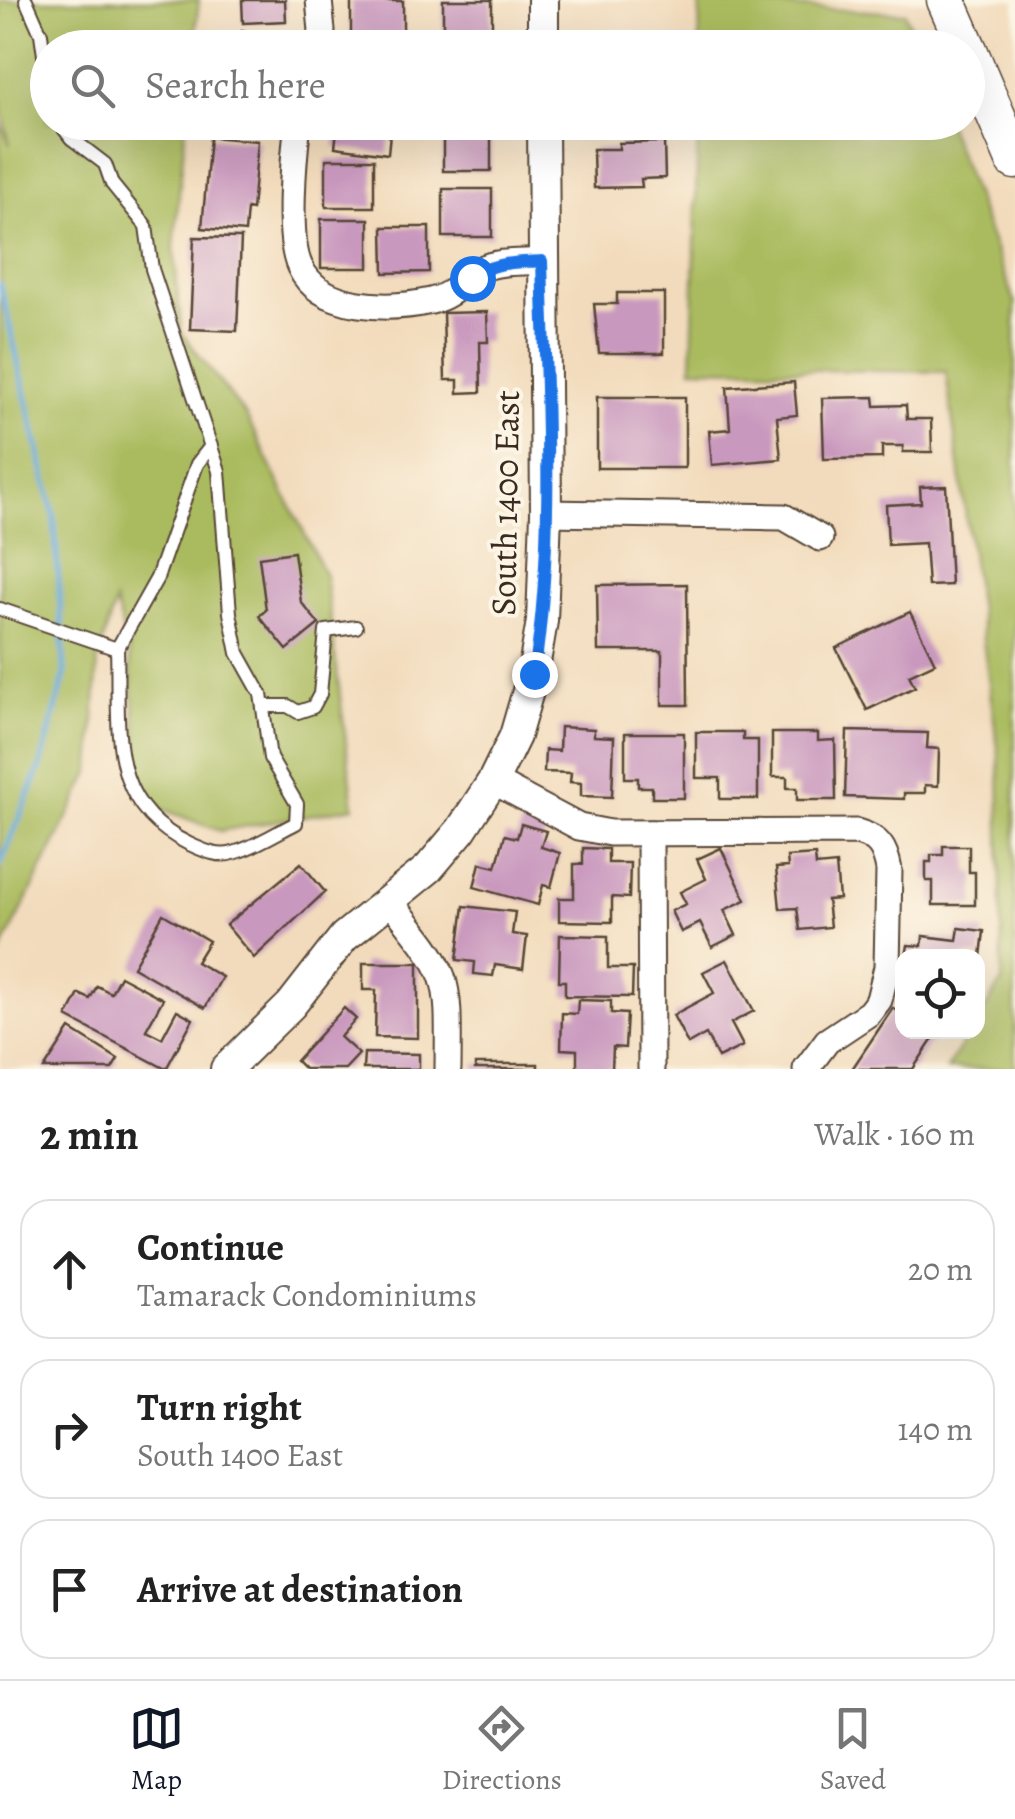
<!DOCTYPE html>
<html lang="en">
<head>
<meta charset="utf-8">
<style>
  :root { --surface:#fff; --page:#f2f2f2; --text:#222; --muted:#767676; --line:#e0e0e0; --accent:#111827 }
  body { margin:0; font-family:Alegreya,serif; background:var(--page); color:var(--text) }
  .controls { position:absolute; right:30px; bottom:30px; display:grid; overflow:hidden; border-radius:20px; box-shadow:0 10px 40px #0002 }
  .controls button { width:90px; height:90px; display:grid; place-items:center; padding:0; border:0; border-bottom:2px solid var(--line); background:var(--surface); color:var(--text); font:50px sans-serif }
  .stop { position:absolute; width:30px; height:30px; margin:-22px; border:8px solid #1a73e8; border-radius:50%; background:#fff }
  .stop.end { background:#1a73e8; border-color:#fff; box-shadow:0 2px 10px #0008 }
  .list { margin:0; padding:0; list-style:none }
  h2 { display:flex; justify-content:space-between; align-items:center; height:130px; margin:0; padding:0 40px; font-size:42px }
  h2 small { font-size:32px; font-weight:400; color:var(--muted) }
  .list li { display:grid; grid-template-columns:65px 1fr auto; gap:30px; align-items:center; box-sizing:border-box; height:140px; margin:0 20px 20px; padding:0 20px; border:2px solid var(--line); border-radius:30px }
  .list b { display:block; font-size:38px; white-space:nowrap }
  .list p { margin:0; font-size:32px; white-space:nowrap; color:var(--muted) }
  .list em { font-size:32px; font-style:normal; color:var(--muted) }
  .icon { flex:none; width:55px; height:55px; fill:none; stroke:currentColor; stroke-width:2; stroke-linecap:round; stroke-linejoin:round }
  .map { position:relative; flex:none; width:1015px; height:1069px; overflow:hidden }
  .search { position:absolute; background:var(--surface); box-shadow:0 10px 40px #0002; left:30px; right:30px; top:30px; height:110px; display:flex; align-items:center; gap:25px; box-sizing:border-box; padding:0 35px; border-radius:55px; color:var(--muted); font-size:38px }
  .sheet { height:610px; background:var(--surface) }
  nav { display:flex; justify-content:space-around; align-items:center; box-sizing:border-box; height:140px; border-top:2px solid var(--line); background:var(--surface); font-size:28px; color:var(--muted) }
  nav a { display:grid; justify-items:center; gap:5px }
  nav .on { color:var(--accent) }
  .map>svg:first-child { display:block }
</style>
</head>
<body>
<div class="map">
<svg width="1015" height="1069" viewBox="0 0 1015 1069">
  <rect width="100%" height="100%" fill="#fcf5e5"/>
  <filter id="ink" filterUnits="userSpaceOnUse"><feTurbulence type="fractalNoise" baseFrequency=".01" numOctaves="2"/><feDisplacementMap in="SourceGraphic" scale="20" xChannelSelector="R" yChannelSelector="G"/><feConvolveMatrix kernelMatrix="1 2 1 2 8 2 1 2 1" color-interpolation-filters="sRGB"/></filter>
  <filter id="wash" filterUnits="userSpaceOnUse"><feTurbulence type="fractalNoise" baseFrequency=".0048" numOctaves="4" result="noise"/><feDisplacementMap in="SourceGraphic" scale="40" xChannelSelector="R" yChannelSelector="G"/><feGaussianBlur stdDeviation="2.25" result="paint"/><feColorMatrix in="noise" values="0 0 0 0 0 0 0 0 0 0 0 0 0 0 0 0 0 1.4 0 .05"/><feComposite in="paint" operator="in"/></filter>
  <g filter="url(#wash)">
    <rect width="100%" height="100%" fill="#f2dbbc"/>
    <g fill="#aabb5f" stroke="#72723e" stroke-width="2.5">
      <polygon points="0,0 199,0 194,47 48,48 48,122 186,123 174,247 181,332 246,416 325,575 354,807 220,831 143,802 129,652 115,602 98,658 91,771 0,954 0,122 10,145 0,100"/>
      <polygon points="700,2 905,13 918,47 699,47"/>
      <polygon points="698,123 947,123 1015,302 1015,1069 946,1069 970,1032 978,1032 978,1020 1002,982 999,756 946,372 692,368"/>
    </g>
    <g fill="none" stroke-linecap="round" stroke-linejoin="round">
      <polyline stroke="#63a7d8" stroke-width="6" points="0,285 54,516 65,674 41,765 0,865"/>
    </g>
    <g id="blocks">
      <g fill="#c998be">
        <polygon points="242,0 285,0 286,21 243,23"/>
        <rect x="443" y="0" width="49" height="43"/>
        <rect x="351" y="1" width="52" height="45"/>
        <polygon points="242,31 288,41 287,48 238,48"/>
        <polygon points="231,122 270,122 268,132"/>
        <polygon points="338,122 391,122 388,154 335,147"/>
        <rect x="443" y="124" width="48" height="47"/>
        <polygon points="210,137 258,141 252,210 247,209 245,232 202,228"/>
        <polygon points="664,142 665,178 641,179 642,187 594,188 593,149 619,149 619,143"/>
        <rect x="326" y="159" width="48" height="48"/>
        <rect x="443" y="189" width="49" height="48"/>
        <rect x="321" y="219" width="48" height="49"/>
        <polygon points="383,227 429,227 429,272 384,273"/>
        <polygon points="194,237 241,238 237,331 190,329"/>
        <polygon points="617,293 664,293 664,353 599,353 594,304 617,304"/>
        <polygon points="487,312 488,342 480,342 481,392 458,393 458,380 445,380 443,313"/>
        <polygon points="794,382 797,415 777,417 781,459 712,465 709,431 730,429 727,387"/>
        <rect x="597" y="397" width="88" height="71"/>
        <polygon points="874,397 875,406 906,405 907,419 931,419 932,452 903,452 903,446 882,446 882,458 824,459 822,398"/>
        <polygon points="946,486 951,585 928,586 925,543 888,545 886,505 921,503 920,487"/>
        <polygon points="294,552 301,602 319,624 287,650 259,616 266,610 259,557"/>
        <polygon points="687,584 688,705 662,705 662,651 598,651 597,585"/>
        <polygon points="910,612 935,663 909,675 915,687 867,710 836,648"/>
        <polygon points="560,727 594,729 594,736 614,737 612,797 581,796 581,783 570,782 571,773 544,772 545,750 559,751"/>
        <polygon points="847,731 928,733 927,748 939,749 938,786 925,785 925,793 904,793 904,799 845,797"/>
        <polygon points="696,732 743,732 743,740 758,740 758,799 720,799 720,778 696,778"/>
        <polygon points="625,733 684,733 684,798 652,798 652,787 638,787 638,778 625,778"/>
        <polygon points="772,733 818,733 818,741 835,740 836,800 797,800 797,788 787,788 787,777 772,777"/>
        <polygon points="521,824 546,831 541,847 560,853 551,887 543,885 538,905 474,887 480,863 496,867 505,835 517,838"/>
        <polygon points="943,846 969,846 969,872 975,872 975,905 933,905 933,881 926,881 926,862 931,862 931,855 943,855"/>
        <polygon points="583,848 608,849 608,863 630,863 629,898 612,897 612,922 559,921 559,898 574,898 574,864 583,864"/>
        <polygon points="721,848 746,900 724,910 736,935 712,947 700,923 681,932 671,911 686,904 680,892 706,879 697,859"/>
        <polygon points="815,855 816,866 836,864 839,899 827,900 830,927 800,930 797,908 780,909 776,868 788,867 787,857"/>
        <polygon points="301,863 325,892 254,958 226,925"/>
        <polygon points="464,906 515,912 512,934 527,936 523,969 495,965 493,976 474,974 475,962 457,960"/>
        <polygon points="163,914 209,941 196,962 222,977 205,1008 133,967"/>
        <polygon points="959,928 984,931 980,965 978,956 906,956 908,945 922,946 923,936 957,940"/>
        <polygon points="560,935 608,936 608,968 633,968 632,997 565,996 565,981 559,981"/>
        <polygon points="727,960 754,1011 731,1023 743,1046 718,1058 706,1034 688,1044 673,1015 714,993 703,972"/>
        <polygon points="363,963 418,963 418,1038 375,1037 376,990 363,990"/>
        <polygon points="120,976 163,999 146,1030 162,1038 177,1010 193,1019 166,1069 67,1017 79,994 90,999 97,986 111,993"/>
        <polygon points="578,1000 611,1001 611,1013 627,1014 625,1048 613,1047 612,1069 577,1069 577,1050 561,1049 562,1013 577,1014"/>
        <polygon points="344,1008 356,1019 340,1037 359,1054 345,1069 304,1069 296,1061"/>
        <polygon points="893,1008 902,1014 902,1032 928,1032 935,1036 913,1069 852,1069"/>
        <polygon points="70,1029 118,1059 112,1069 44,1069"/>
        <polygon points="364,1053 419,1054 419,1069 363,1069"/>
        <rect x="475" y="1064" width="63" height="5"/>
      </g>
    </g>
  </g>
  <g filter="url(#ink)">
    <use href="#blocks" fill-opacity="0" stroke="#564536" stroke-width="2.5"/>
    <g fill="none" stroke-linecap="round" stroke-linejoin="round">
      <g stroke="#564536" stroke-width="16">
        <g id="service">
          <polyline points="26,0 41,34 48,84"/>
          <path d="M 0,609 L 117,649 C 120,729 105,803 189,844 C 203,850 218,858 233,853 C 255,847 276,833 296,823 L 297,804 L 270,758 L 261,694 L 238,653 L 230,613 L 219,471 L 152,269 L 146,226 L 112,184 L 105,164 L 71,138 L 59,122"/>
          <polyline points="117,649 157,578 197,464 211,446"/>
          <polyline points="263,706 288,706 298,712 313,707 320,694 326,631 356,627"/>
        </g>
      </g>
      <g stroke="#564536" stroke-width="29">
        <g id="minor">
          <polyline points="318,48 322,31 319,0"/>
          <path d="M 298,122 C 294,155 286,239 300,267 C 320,311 391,310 431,301 C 453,296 464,280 482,269 C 498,260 525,263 542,261"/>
          <polyline points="546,513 784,517 820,538"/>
          <path d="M 493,781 L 579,827 L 610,833 L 857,832 C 879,838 885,848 889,870 L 887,967 L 879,1000 L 869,1013 L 827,1041 L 806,1069"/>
          <polyline points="650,833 651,1069"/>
          <path d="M 390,901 C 451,977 449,972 448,1069"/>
        </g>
      </g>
      <g stroke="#564536" stroke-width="34">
        <g id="tertiary">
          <polyline points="543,0 543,48"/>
          <polyline points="226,1069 291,1005 344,937 428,869 461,830 493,781 515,736 533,674 542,621 546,513 543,122"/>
        </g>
      </g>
      <g stroke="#564536" stroke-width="41">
        <g id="primary">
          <polyline points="946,0 967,48"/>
          <polyline points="968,50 1015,160"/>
        </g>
      </g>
      <use href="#service" stroke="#fff" stroke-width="12"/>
      <use href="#minor" stroke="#fff" stroke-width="25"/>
      <use href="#tertiary" stroke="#fff" stroke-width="30"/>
      <use href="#primary" stroke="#fff" stroke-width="38"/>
    </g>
  </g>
  <g fill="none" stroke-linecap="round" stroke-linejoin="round" filter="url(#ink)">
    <path stroke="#1a73e8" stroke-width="12" d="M 472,278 C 492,261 517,263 542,261 C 546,398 555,538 534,674"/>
  </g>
  <g text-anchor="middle" stroke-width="8" stroke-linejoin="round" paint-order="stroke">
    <g font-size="35" fill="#3b2a1e" stroke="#fcf5e5">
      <text transform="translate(505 503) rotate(-89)" y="12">South 1400 East</text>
    </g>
  </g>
</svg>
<div class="controls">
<button><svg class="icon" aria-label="locate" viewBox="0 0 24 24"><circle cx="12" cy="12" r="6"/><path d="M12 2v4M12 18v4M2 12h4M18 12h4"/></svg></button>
</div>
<div class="stop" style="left:472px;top:278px"></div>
<div class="stop end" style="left:534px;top:674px"></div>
<div class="search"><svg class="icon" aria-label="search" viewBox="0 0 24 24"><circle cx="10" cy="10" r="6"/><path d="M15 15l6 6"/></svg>Search here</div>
</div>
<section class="sheet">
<h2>2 min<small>Walk · 160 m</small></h2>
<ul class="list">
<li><svg class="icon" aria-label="ahead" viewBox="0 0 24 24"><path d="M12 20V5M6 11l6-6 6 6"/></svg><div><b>Continue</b><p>Tamarack Condominiums</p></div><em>20 m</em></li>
<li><svg class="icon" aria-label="right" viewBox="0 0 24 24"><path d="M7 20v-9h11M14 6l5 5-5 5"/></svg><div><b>Turn right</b><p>South 1400 East</p></div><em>140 m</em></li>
<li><svg class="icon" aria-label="arrive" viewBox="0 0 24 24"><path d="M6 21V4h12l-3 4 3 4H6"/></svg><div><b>Arrive at destination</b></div></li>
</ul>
</section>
<nav>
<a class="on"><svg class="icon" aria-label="map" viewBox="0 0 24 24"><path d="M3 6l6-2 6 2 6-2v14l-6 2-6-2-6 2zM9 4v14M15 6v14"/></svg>Map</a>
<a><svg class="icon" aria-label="directions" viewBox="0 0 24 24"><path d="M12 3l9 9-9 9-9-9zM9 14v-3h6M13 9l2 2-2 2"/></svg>Directions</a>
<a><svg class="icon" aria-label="saved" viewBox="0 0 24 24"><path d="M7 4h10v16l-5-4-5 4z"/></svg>Saved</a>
</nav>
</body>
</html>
